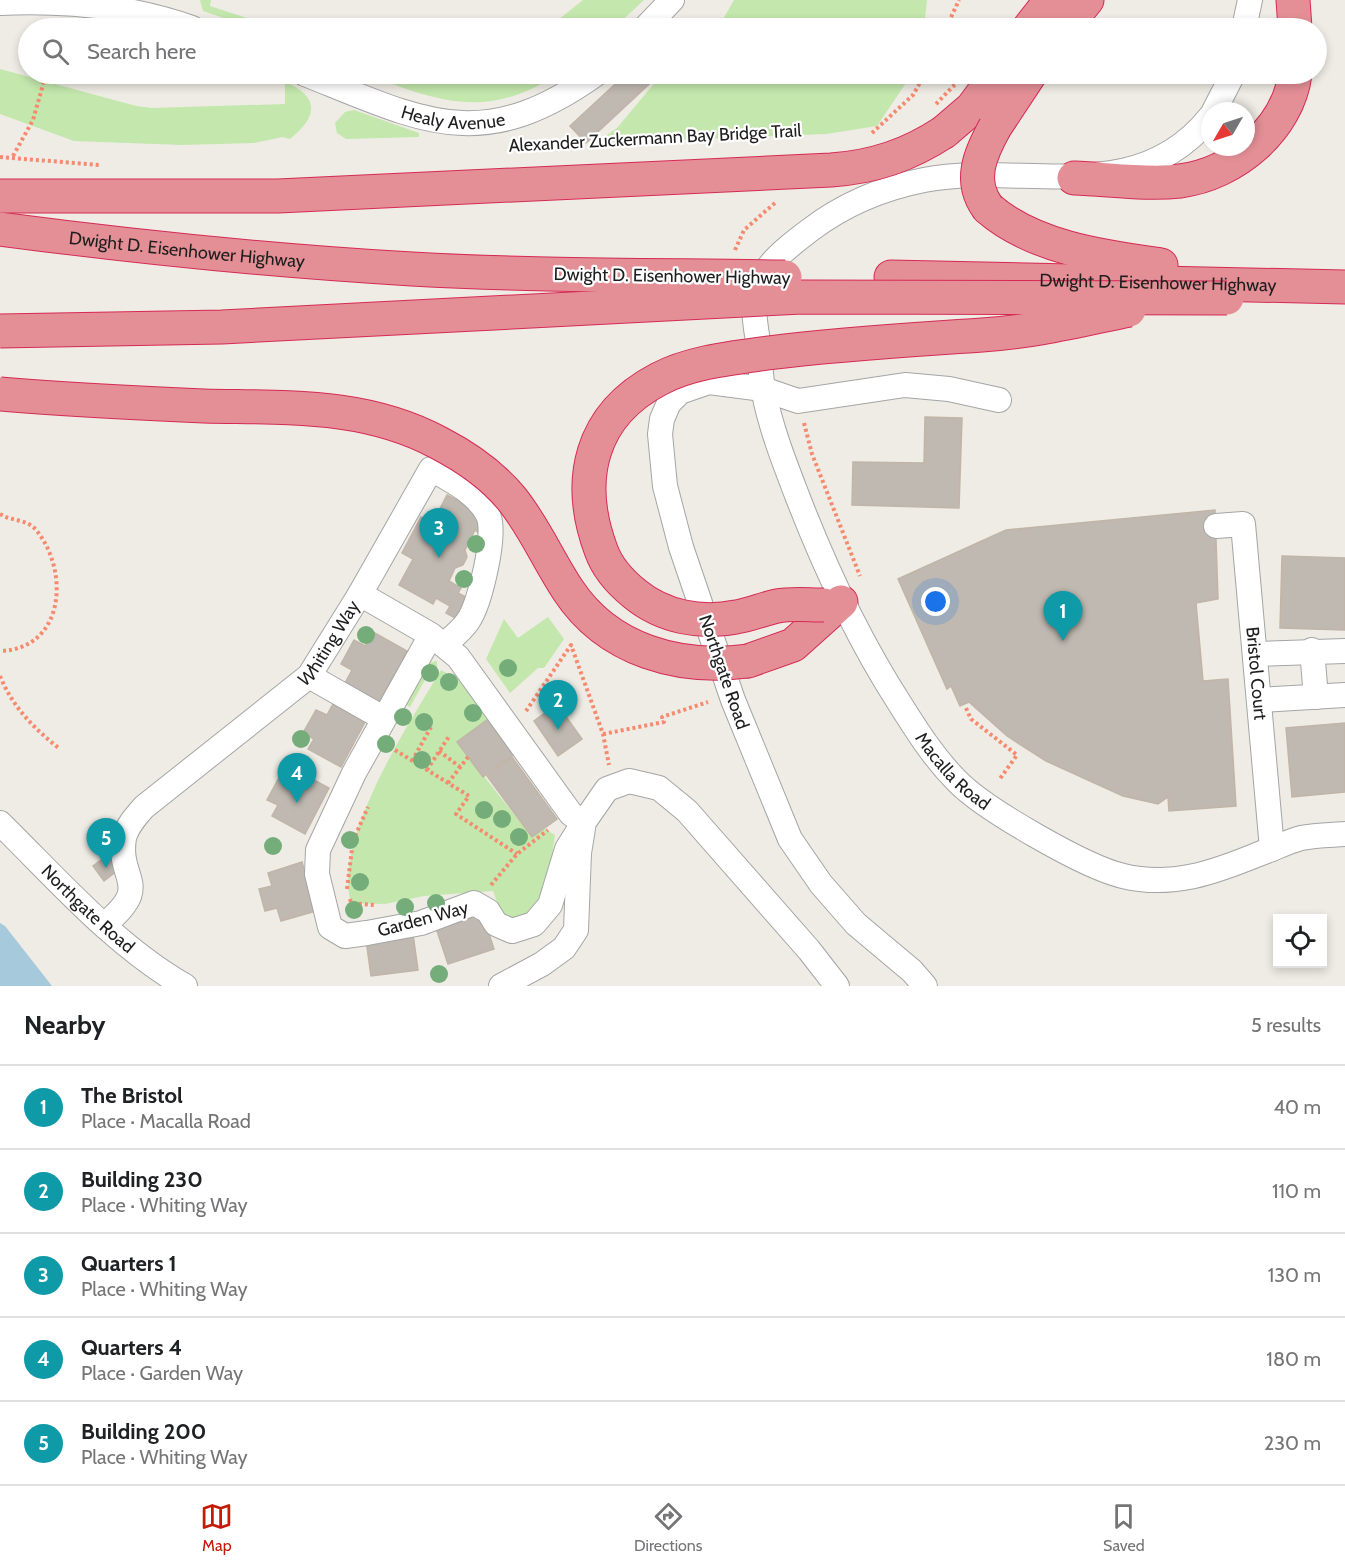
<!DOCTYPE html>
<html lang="en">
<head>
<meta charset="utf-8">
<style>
  :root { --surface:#fff; --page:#f6f6f6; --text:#202124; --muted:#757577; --line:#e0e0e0; --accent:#c61906 }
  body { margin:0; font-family:Cabin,sans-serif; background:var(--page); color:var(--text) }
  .controls { position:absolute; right:18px; bottom:18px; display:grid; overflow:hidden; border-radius:0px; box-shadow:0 3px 9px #0003 }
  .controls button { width:54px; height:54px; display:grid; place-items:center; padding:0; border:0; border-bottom:2px solid var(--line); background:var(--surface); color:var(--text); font:30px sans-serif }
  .compass { position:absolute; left:1201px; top:102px; width:54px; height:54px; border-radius:50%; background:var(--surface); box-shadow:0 3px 9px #0003; rotate:231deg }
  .you { position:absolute; left:936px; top:602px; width:21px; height:21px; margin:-15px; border:4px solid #fff; border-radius:50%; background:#1a73e8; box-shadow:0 0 0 9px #1a73e833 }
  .badge { display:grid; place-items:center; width:39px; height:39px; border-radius:50%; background:var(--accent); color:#fff; font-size:20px; font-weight:700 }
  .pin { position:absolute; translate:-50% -50px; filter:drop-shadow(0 2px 3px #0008) }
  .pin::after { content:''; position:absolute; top:32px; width:21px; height:18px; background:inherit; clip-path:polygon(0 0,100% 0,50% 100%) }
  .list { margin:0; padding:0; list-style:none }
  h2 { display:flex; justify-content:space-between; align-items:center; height:78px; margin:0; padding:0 24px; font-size:26px }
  h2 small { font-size:20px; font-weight:400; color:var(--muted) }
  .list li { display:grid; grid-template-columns:39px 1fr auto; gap:18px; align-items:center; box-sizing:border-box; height:84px; padding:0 24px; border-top:2px solid var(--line) }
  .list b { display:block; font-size:22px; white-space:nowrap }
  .list p { margin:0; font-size:20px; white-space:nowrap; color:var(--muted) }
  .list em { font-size:20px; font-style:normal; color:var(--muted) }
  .icon { flex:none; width:33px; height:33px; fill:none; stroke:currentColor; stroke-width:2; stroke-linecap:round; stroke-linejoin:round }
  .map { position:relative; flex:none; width:1345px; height:986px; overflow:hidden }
  .search { position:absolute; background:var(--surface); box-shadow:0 3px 9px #0003; left:18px; right:18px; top:18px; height:66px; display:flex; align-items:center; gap:15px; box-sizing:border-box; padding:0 21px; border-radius:33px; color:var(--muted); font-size:22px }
  .sheet { height:498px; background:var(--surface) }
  nav { display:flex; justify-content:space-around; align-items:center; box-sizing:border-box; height:84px; border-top:2px solid var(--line); background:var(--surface); font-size:16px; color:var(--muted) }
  nav a { display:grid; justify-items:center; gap:3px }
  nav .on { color:var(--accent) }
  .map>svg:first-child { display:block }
</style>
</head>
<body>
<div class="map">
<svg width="1345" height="986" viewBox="0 0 1345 986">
  <rect width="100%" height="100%" fill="#efece5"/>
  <g fill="#c3e7ac">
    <polygon points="200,0 211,0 210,6 278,28 253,28 203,11"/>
    <polygon points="583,0 644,0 614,28 548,28"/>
    <polygon points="734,0 927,0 924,28 718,28"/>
    <path d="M 0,69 L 136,106 L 152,108 L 285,104 L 285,82 C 319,96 319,116 290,139 L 283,137 L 254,143 L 182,145 L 74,141 L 0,114 Z"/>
    <path d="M 366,74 L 558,74 C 488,120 438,102 366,74 Z"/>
    <polygon points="662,74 912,74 877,126 826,134 596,143 617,128"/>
    <polygon points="354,110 419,133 419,137 346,139 337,133 335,123 345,112"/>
    <polygon points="548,617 564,639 544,668 538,668 510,693 486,659 504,619 518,638"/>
    <polygon points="437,661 437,667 431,669 410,707 402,703 427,663"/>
    <path d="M 441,670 L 464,683 L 491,717 L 457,742 L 532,837 L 544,829 L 555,835 C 549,870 554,914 508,918 L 500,910 L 493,891 L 424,896 L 385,904 L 351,903 C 333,839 408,725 441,670 Z"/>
  </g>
  <polygon fill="#a6cadb" points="0,923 5,926 52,986 0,986"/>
  <g fill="#bfb9b1" stroke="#c0b5a7" stroke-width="1.5">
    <polygon points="626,74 660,74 586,143 570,126"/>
    <polygon points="925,417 962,418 959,508 852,505 853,462 924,463"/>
    <polygon points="447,495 482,514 479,533 475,530 465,550 467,557 463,565 455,568 449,581 461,588 458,593 468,598 457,619 446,613 450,606 436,598 433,604 399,585 413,559 402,553 421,517 432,524"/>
    <polygon points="1215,510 1218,599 1196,603 1203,681 1228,679 1236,806 1169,811 1168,797 1158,804 1123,796 1046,761 1007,736 969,702 960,706 951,686 947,689 898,579 1006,530"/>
    <polygon points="1282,556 1345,558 1345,630 1280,628"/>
    <polygon points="373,632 407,651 378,704 344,685 352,670 341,664 354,640 365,646"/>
    <polygon points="333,704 365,722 341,767 308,749 314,739 303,733 316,710 327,715"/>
    <polygon points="557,704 582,739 558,756 534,721"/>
    <polygon points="491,717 517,752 483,777 457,742"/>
    <polygon points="1345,723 1345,792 1292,797 1286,728"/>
    <polygon points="512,757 557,819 532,837 487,776"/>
    <polygon points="297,771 329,788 305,834 272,816 278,805 267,800 280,776 291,782"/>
    <polygon points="108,855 118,870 104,881 93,866"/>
    <polygon points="302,862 316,911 281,921 277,908 265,911 259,889 272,886 268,873"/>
    <polygon points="482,913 494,949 448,964 436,928"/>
    <polygon points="413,934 418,970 371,976 366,940"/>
  </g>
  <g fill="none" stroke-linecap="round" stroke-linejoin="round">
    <g stroke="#a5a5a5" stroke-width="26">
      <g id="minor">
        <path d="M 0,3 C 66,0 130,6 192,28"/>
        <polyline points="645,28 672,0"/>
        <polyline points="1244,28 1250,0"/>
        <path id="s1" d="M 305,74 C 423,121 481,156 596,74"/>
        <polyline points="1214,111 1233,74"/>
        <path id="s2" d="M 1210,117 C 1136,210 1022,161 924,180 C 883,188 843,205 810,230 C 791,245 769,260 759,283 C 750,303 756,327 759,348 C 761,363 760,378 764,393 C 771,429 785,464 798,498 C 826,570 858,639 900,704 C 917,731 934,758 957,781 C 984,809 1085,867 1123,876 C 1172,888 1215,872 1259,854 C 1273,849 1287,842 1301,838 C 1315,835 1331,835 1345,834"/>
        <path id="s3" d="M 1216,526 L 1243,524 L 1272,849"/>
        <path d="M 360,594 L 431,469 C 451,480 478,494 488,515 C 497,533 480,604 468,621 C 462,630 453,637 445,644"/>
        <polyline points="1312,650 1316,697"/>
        <polyline points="1255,654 1345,651"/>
        <polyline points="309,676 383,718"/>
        <polyline points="1259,700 1345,695"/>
        <path id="s4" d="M 0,823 C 58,880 114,945 185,986"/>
        <path id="s5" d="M 104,925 C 154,884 117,881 124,838 C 127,826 136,816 144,807 L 309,676 L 360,594 L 431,635 L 458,657 L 571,814 L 584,822 L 567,849 L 550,905 L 534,924 L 512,931 L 496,924 L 488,911 L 474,903 L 421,923 L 367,933 L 345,936 L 330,927 L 317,874 L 318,850 L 354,773 L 431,635"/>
        <polyline points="501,986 542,964 564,948 576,930 579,853 584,822 607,789 629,781 659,788 687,811 809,950 837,986"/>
        <polyline points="925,986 912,971 856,924 821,884 790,839 733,700 681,547 665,486 660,434 662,419 669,403 680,392 709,382 763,389 798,401 905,385 949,389 999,400"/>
      </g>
    </g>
    <g stroke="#d52a54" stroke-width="35">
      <g id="highway">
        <polyline points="1293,0 1295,28"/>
        <polyline points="1029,28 1051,0"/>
        <polyline points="1064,28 1087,0"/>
        <polyline points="995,127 1030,74"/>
        <polyline points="944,132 972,108 997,74"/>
        <path d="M 1074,178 C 1108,179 1146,185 1180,181 C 1234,174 1288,129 1295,74"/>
        <path d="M 988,208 C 1034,248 1104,257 1161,265"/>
        <path id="s6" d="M 891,277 L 1345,287"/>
        <polyline points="748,661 793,645 841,602"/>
      </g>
    </g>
    <g stroke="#f58a6f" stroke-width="4" stroke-dasharray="3 3" stroke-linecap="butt">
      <polyline points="946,28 959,0"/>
      <polyline points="872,133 913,95 925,74"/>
      <polyline points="13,156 33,120 44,81"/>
      <polyline points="735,250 744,230 776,202"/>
      <polyline points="804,423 812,454 860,576"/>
      <path d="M 0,514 C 12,522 27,518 37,531 C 70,573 64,649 0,651"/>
      <path d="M 0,676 C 12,706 34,729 60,749"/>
      <polyline points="966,708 971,719 1017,755 999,780"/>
      <polyline points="526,711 571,645 603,734 609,765"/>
      <polyline points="603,734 664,722 662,717 708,702"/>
      <polyline points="395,750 469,796 456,814 517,854"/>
      <polyline points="439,751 460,767"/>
      <polyline points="412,761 431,727"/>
      <polyline points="427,770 450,735"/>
      <polyline points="448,783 468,757"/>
      <polyline points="491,885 517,854 548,830"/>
      <polyline points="347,889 353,841 368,807"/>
      <polyline points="350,899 351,903 375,905"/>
    </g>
    <use href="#minor" stroke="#fff" stroke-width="24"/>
    <use href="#highway" stroke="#e48f96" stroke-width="33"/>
    <g stroke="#d52a54" stroke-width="35" stroke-linecap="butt">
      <g id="highway-bridge">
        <path d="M 0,196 L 278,196 L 831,170 C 874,167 909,155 944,132"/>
        <path d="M 988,208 C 968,181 980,154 995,127"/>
        <path id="s7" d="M 0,229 C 137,247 274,261 412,269 C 536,276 660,275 785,277"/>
        <polyline points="0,331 222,327 802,297 1227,298"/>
        <path d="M 0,394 C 68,400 136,403 204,406 C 286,408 365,403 439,443 C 466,457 491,474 511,498 C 534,526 548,560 568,590 C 608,651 680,670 748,661"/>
        <path d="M 824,605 C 809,605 792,603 777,606 C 763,609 750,615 736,617 C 701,624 663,617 635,594 C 620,582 607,567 601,550 C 575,480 590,415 659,379 C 691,362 732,358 768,353 C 839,344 910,340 982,335 C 1032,332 1080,320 1129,310"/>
      </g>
    </g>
    <g stroke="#f58a6f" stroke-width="4" stroke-dasharray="3 3" stroke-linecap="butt">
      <polyline points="936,104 965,74"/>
      <polyline points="0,157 99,165"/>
    </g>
    <use href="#highway-bridge" stroke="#e48f96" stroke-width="33"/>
  </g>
  <g fill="#74ad7a">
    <circle cx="476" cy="544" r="9"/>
    <circle cx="464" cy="579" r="9"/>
    <circle cx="366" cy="635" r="9"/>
    <circle cx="508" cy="668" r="9"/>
    <circle cx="430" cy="673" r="9"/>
    <circle cx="449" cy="682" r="9"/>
    <circle cx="473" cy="713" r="9"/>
    <circle cx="403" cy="717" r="9"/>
    <circle cx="424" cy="722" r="9"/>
    <circle cx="301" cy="739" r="9"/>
    <circle cx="386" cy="744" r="9"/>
    <circle cx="422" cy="760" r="9"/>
    <circle cx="484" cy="810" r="9"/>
    <circle cx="502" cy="819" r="9"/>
    <circle cx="519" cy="837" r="9"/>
    <circle cx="350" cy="840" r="9"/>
    <circle cx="273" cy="846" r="9"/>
    <circle cx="360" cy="882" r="9"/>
    <circle cx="436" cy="903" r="9"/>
    <circle cx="405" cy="907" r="9"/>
    <circle cx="354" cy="910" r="9"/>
    <circle cx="439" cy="974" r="9"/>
  </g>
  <g text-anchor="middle" stroke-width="4.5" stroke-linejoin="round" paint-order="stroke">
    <g font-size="18" fill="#1e1e1e" stroke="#fff">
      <text dy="6" stroke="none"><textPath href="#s1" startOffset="156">Healy Avenue</textPath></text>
      <text transform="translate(655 138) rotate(-3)" y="6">Alexander Zuckermann Bay Bridge Trail</text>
      <text dy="6" stroke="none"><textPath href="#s7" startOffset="188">Dwight D. Eisenhower Highway</textPath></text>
      <text transform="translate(672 276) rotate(1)" y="6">Dwight D. Eisenhower Highway</text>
      <text dy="6" stroke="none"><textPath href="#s6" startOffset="267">Dwight D. Eisenhower Highway</textPath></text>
      <text dy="6" stroke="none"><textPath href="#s5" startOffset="384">Whiting Way</textPath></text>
      <text transform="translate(724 672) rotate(71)" y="6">Northgate Road</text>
      <text dy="6" stroke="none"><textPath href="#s3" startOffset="177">Bristol Court</textPath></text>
      <text dy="6" stroke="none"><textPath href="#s2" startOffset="1042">Macalla Road</textPath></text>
      <text dy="6" stroke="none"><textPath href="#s4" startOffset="123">Northgate Road</textPath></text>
      <text transform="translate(423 919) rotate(-15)" y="6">Garden Way</text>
    </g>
  </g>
</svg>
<div class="controls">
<button><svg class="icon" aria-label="locate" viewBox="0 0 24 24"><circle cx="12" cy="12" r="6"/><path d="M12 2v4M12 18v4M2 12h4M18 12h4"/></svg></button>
</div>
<svg class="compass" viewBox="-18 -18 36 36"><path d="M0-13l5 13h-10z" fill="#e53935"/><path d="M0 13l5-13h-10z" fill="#757577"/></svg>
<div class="you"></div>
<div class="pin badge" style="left:1063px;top:641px;background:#0f9aa8">1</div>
<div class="pin badge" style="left:558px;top:730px;background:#0f9aa8">2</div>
<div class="pin badge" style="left:439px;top:558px;background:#0f9aa8">3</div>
<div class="pin badge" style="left:297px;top:803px;background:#0f9aa8">4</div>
<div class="pin badge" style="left:106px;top:868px;background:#0f9aa8">5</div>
<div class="search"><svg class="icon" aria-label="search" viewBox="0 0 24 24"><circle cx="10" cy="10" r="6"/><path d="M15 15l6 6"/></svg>Search here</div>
</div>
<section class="sheet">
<h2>Nearby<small>5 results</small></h2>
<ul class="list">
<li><span class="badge" style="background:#0f9aa8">1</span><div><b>The Bristol</b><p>Place · Macalla Road</p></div><em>40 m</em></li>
<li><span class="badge" style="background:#0f9aa8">2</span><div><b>Building 230</b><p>Place · Whiting Way</p></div><em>110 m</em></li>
<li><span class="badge" style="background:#0f9aa8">3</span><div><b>Quarters 1</b><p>Place · Whiting Way</p></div><em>130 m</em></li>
<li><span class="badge" style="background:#0f9aa8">4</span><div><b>Quarters 4</b><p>Place · Garden Way</p></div><em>180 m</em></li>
<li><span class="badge" style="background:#0f9aa8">5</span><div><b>Building 200</b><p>Place · Whiting Way</p></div><em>230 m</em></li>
</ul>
</section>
<nav>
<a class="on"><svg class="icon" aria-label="map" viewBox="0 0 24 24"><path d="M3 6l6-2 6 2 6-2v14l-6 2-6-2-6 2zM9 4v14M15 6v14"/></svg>Map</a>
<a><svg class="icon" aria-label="directions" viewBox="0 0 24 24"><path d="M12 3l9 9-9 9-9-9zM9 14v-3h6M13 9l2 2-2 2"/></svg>Directions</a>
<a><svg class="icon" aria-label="saved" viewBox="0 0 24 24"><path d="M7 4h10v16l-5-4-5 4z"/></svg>Saved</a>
</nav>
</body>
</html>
